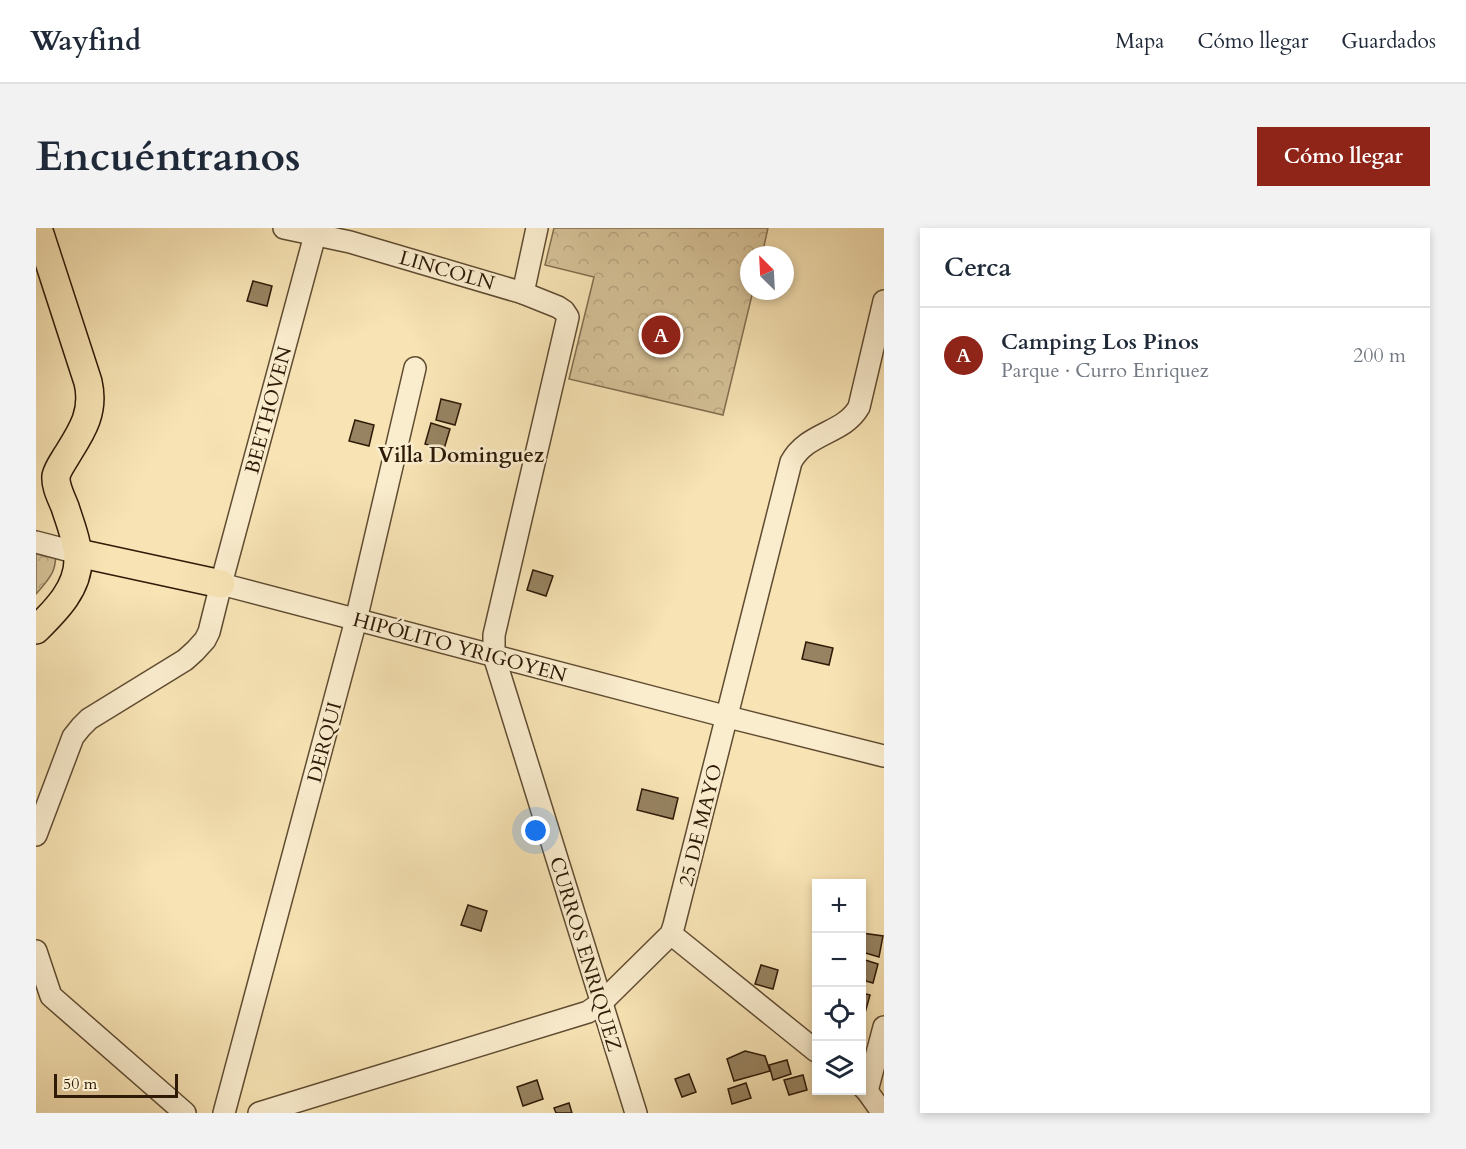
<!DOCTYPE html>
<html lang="es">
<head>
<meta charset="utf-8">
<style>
  :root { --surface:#fff; --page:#f2f2f3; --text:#1f2937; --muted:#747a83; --line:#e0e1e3; --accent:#8f2418 }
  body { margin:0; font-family:Cardo,serif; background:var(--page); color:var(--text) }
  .controls { position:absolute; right:18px; bottom:18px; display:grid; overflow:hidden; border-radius:0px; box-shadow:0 3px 9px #0003 }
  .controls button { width:54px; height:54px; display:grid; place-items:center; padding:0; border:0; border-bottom:2px solid var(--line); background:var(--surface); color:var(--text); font:30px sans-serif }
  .compass { position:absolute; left:704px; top:18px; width:54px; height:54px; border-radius:50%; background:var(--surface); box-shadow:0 3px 9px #0003; rotate:336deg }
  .scale { position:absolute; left:18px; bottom:15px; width:124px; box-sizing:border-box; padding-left:6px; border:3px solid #2e1a07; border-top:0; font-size:16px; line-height:21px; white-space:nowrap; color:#2e1a07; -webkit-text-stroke:4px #faedce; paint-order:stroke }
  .you { position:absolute; left:500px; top:603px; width:21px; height:21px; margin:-15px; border:4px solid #fff; border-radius:50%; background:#1a73e8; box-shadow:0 0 0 9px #1a73e833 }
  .badge { display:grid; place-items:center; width:39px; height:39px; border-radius:50%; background:var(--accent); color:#fff; font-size:20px; font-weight:700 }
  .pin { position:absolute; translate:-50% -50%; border:3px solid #fff; box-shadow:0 2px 6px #0006 }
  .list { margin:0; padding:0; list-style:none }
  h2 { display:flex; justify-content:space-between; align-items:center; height:78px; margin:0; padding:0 24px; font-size:26px }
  h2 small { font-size:20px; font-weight:400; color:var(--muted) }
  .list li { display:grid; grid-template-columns:39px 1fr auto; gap:18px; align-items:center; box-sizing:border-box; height:96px; padding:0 24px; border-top:2px solid var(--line) }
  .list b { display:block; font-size:22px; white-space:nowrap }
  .list p { margin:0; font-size:20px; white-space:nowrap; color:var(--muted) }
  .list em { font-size:20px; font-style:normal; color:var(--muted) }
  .icon { flex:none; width:33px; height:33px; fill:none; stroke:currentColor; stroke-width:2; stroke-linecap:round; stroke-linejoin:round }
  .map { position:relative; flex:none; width:848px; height:885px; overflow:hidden; border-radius:0px }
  header { display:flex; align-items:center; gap:36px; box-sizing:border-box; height:84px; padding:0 30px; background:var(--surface); border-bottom:2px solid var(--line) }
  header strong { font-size:28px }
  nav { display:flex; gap:33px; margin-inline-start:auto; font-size:21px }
  .intro { display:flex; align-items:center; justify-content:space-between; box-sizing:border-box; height:144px; padding:0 36px }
  h1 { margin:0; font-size:42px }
  .button { padding:15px 27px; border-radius:0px; background:var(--accent); color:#fff; font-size:21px; font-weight:700 }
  main { display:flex; gap:36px; padding:0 36px }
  aside { flex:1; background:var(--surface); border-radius:0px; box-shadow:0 3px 9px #0003 }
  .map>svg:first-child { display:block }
</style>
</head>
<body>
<header>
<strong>Wayfind</strong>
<nav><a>Mapa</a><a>Cómo llegar</a><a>Guardados</a></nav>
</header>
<div class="intro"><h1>Encuéntranos</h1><a class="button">Cómo llegar</a></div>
<main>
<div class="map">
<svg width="848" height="885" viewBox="0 0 848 885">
  <defs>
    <pattern id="park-crowns" width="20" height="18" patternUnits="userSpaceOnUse" patternTransform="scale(1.5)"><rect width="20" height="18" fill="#d5c197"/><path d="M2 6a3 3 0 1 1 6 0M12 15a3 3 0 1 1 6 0" fill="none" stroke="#b7a581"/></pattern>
  </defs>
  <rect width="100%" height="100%" fill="#f7e3b4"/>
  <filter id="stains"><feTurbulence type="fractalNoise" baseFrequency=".00333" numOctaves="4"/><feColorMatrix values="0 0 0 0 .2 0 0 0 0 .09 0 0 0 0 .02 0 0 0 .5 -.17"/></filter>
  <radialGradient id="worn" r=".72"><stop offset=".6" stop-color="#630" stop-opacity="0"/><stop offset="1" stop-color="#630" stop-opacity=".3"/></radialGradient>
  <g fill="url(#park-crowns)" stroke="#826e4f" stroke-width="1.5">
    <polygon points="518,0 732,0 726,27 713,27 713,63 717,63 687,187 533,151 558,49 509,37"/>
    <path d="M 0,317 L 19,323 C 22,343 12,352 0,366 Z"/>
  </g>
  <g fill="#978361" stroke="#2e1a07" stroke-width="1.5">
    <polygon points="217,53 236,58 231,78 211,73"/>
    <polygon points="405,171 425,176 419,197 400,192"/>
    <polygon points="319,192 338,197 333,218 313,213"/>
    <polygon points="395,195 414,201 408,221 389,216"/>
    <polygon points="497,342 517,348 510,368 491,362"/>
    <polygon points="770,414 797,420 793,437 766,431"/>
    <polygon points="606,561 642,570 637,591 601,582"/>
    <polygon points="432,677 451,683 445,703 425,697"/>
    <polygon points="826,705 847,708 843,729 826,724"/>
    <polygon points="826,731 842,736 837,755 826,752"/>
    <polygon points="725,737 742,742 737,761 719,756"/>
    <polygon points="826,765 834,767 829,785 826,784"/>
    <polygon points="709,823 729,828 734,843 698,853 691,831"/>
    <polygon points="751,832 755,846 737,852 733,837"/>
    <polygon points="653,846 660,864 646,869 639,851"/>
    <polygon points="767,847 771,862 753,867 748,852"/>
    <polygon points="501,852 507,871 487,878 481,859"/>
    <polygon points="710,855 715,870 696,876 692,861"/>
    <polygon points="533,875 536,885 520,885 518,880"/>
  </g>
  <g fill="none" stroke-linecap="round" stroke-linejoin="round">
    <g stroke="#604c32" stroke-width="24">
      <g id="minor">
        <polyline points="248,0 314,14 487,65 522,79 528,83 532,89 458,407 458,428 600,885"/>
        <polyline points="487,65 501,0"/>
        <polyline points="0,314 42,325"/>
        <polyline points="185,356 692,489 848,528"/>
        <polyline points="0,607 37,509 45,499 53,491 149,432 159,423 169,412 173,404 185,356 279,7"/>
        <polyline points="635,706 780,823"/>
        <polyline points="0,723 15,768 149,885"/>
        <polyline points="826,858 831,863 846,884"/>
        <polyline points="831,863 848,799"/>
        <polyline points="188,885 320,392 379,140"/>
        <path d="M 223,885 L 552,784 L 565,775 L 635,706 L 638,697 L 755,234 C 771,204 808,206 823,179 L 848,73"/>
      </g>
    </g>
    <g stroke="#2e1a07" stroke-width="30">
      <g id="major">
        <polyline points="42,325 185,356"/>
        <path d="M 0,402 C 19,383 42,361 42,332 C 42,314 34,295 29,279 C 25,269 19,258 20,248 C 22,240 27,234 31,227 C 46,203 59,184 52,154 L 2,0"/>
      </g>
    </g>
    <use href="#minor" stroke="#faedce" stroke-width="21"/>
    <use href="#major" stroke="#f7e3b4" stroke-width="27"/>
  </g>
  <g text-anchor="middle" stroke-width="5" stroke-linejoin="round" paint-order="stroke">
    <g font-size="20" fill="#2e1a07" stroke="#faedce">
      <text transform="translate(411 42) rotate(16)" y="7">LINCOLN</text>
      <text transform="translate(232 182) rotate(-75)" y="7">BEETHOVEN</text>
      <text transform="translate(424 419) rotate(15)" y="7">HIPÓLITO YRIGOYEN</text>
      <text transform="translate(288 514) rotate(-75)" y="7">DERQUI</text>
      <text transform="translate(664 597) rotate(-76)" y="7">25 DE MAYO</text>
      <text transform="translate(550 726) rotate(73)" y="7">CURROS ENRIQUEZ</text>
    </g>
    <g font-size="21" font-weight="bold" fill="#2e1a07" stroke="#faedce">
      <text x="425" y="234">Villa Dominguez</text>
    </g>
  </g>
  <rect width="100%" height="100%" filter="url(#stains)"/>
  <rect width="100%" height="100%" fill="url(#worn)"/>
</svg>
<div class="controls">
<button>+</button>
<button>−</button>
<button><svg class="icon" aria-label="locate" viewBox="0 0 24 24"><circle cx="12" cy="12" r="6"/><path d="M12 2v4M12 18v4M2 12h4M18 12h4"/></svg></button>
<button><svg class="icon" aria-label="layers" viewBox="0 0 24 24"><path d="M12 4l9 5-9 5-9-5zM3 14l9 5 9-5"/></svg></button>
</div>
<svg class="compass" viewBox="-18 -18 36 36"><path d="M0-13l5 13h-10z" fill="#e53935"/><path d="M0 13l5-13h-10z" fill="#747a83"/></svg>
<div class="scale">50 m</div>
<div class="you"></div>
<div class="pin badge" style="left:625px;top:107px">A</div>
</div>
<aside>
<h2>Cerca<small></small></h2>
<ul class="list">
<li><span class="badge">A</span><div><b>Camping Los Pinos</b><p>Parque · Curro Enriquez</p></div><em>200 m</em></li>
</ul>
</aside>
</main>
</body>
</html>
